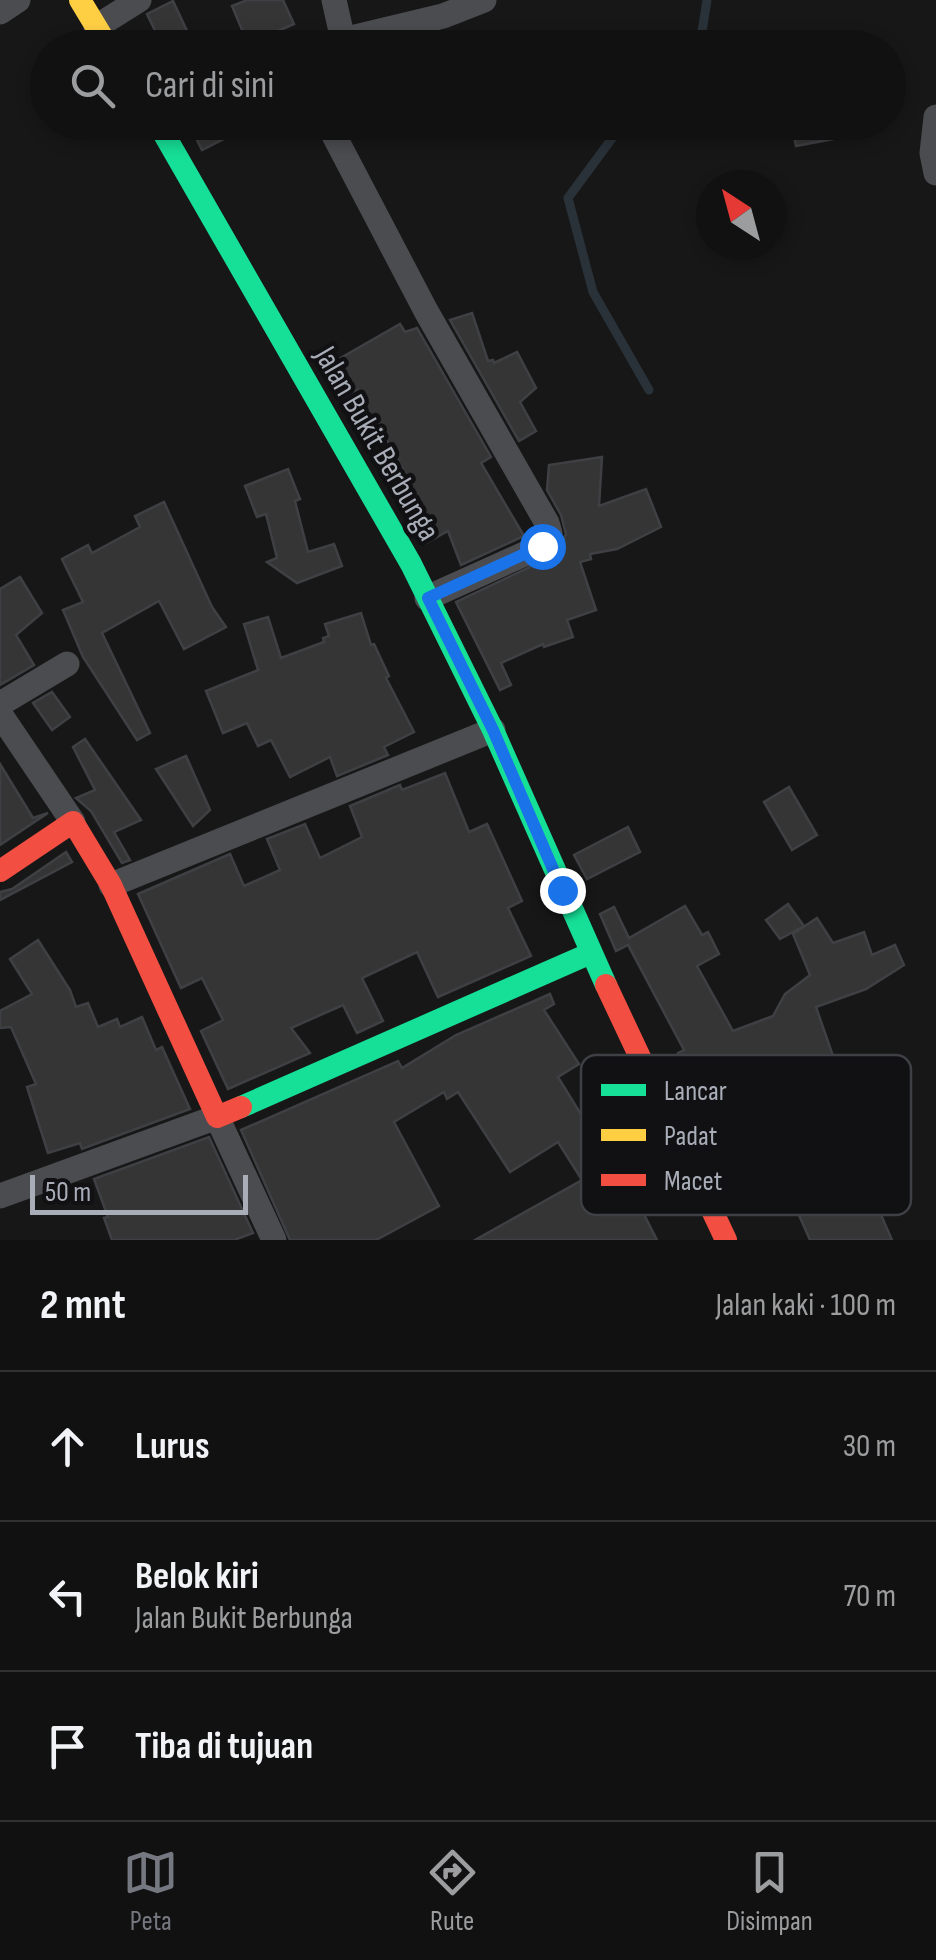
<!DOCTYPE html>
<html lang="id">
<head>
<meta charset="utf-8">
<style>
  :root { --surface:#111; --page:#1e1f1f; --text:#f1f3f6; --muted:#9c9d9f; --line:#303131; --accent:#757880 }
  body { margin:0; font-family:"Sofia Sans Condensed",sans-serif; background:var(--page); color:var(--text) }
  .compass { position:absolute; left:696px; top:170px; width:90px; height:90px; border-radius:50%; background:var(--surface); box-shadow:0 5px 15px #0003; rotate:324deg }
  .scale { position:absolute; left:30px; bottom:25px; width:218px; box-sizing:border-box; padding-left:10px; border:5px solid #a8adb8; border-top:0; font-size:28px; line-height:35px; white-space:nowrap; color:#a8adb8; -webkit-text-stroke:8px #111113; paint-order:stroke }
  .stop { position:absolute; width:30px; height:30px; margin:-22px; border:8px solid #1a73e8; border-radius:50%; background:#fff }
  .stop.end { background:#1a73e8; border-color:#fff; box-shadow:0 2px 10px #0008 }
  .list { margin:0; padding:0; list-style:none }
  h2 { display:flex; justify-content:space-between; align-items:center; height:130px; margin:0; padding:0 40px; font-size:42px }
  h2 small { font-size:32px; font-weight:400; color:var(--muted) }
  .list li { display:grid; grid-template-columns:65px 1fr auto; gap:30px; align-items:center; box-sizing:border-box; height:150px; padding:0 40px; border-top:2px solid var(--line) }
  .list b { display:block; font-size:38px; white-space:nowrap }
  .list p { margin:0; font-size:32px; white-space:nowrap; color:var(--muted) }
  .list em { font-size:32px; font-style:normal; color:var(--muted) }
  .icon { flex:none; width:55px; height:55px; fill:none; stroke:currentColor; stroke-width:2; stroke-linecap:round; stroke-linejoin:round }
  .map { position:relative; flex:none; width:936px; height:1240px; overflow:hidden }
  .search { position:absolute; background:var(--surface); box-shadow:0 5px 15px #0003; left:30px; right:30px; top:30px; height:110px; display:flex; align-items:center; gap:25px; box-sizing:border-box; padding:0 35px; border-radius:55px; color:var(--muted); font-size:38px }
  .sheet { height:580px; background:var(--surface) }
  nav { display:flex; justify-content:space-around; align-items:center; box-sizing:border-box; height:140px; border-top:2px solid var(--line); background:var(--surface); font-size:28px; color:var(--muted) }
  nav a { display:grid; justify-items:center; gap:5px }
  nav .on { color:var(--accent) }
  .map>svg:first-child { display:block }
</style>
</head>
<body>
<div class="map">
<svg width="936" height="1240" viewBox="0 0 936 1240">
  <rect width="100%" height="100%" fill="#171717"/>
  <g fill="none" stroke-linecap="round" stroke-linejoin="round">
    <g stroke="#2a3239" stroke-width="9">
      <polyline points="692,48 701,38 707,0"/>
      <polyline points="624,122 568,198 593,292 649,390"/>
    </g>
  </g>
  <g fill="#353536" stroke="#3f4043" stroke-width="2.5" fill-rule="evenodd">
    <polygon points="247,0 283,0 294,24 248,44 232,6"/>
    <polygon points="173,1 188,33 162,45 147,14"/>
    <polygon points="188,122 257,122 202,150"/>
    <polygon points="791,122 859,122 860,134 796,146"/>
    <polygon points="472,313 488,361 493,360 494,363 517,352 536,388 520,402 536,431 519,441 450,320"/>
    <polygon points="400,324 405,332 417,328 491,457 481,463 524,536 461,565 448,531 426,543 394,487 409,480 387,441 384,443 358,390 343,398 325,367"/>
    <polygon points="602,457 599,506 646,489 661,527 617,549 590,554 591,559 580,562 596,610 567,620 573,637 544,647 543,644 501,663 511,685 500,690 456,602 555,555 566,534 561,515 547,490 549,465"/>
    <polygon points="288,469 300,499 295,501 308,552 334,544 342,566 297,583 267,562 277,558 266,514 257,517 245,486"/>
    <polygon points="164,502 212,607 226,627 184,649 159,601 102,633 150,733 137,740 83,657 63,610 83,602 62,559 88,545 92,553 140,527 135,516"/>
    <polygon points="20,577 42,613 16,635 34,665 0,685 0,589"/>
    <polygon points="361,613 371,645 374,644 389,676 386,678 414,732 384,747 388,755 337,776 330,757 290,777 271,740 258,746 247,723 223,733 206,691 258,670 244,624 268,617 281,658 324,642 323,638 329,636 325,624"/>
    <polygon points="52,692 70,717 52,730 33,703"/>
    <polygon points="85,739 141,820 114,832 130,860 122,863 91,811 76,798 95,790 73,747"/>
    <polygon points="186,756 210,810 193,826 156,769"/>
    <polygon points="0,764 33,818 48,813 0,845"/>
    <polygon points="445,773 469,832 487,824 522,901 508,908 531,956 438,997 417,952 362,978 383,1021 357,1033 343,1005 291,1028 310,1053 228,1089 201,1031 223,1020 202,978 181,988 138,894 230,854 244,886 280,870 267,839 305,824 320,858 362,837 350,806 400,785 402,790"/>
    <polygon points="789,787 817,835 792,850 764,802"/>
    <polygon points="628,827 640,852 587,879 574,855"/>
    <polygon points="66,852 72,862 0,900 0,892 12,889"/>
    <polygon points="788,904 804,926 780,939 766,920"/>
    <path d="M 685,906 L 702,935 L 708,932 L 719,954 L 697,966 L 733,1031 L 773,1016 L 785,994 L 810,975 L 793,934 L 817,918 L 833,943 L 864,932 L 872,955 L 895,945 L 904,965 L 866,989 L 816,1007 L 848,1099 L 843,1101 L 881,1188 L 871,1192 L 892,1240 L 810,1240 L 798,1213 L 780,1188 L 769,1192 L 768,1190 L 736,1206 L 700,1130 L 706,1127 L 678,1053 L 684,1050 L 628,945 L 616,951 L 600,914 L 614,907 L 629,938 ZM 778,1061 L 813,1119 L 768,1141 L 734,1078 Z"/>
    <polygon points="38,940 70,990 76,1007 88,1003 98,1027 117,1019 120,1027 142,1017 156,1050 162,1047 190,1109 82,1149 80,1143 48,1153 27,1087 36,1084 11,1027 0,1028 0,1011 32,994 10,959"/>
    <polygon points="550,994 554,1004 544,1010 579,1064 558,1077 591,1131 612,1117 626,1140 620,1144 642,1186 632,1191 657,1240 475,1240 582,1180 558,1142 510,1172 458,1092 447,1099 444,1092 394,1122 439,1206 376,1240 290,1240 241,1130 398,1061 402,1068 456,1035"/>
    <polygon points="209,1137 253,1233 234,1240 112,1240 104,1218 108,1217 94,1179"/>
  </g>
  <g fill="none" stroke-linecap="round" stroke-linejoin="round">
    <g stroke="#4b4c50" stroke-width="25">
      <polyline points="334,0 343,40"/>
      <polyline points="0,12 18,0"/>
      <polyline points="96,27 139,0"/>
      <polyline points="329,48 343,40 443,16 484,0"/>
      <polyline points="936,117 932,153 936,173"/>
      <polyline points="327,122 426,311 547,523 550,533 542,546 427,598"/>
      <polyline points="0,704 67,664"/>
      <polyline points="0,714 73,822"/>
      <polyline points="111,885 493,730"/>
      <polyline points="0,1196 217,1117 274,1240"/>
    </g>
    <g stroke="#16e098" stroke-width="22">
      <polyline points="157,122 411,564 493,730 606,985"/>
      <polyline points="241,1107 591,953"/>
    </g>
    <polyline stroke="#ffcf43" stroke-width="22" points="80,0 109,48"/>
    <g stroke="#f24e42" stroke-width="22">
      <polyline points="0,871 73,822 111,885 217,1117 241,1107"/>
      <polyline points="606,985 726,1240"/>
    </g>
  </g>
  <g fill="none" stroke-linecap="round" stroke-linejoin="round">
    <polyline stroke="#1a73e8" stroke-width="12" points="542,546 428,598 493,730 562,890"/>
  </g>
  <g text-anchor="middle" stroke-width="9" stroke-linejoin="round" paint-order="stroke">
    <g font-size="32" fill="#a8adb8" stroke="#111113">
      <text transform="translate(378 443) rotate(60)" y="11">Jalan Bukit Berbunga</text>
    </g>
  </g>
  <rect x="581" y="1055" width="330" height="160" rx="15" fill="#111113" stroke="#3e4045" stroke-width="2.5"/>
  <rect x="601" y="1084" width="45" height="12" fill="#16e098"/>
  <rect x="601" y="1129" width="45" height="12" fill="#ffcf43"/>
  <rect x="601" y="1174" width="45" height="12" fill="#f24e42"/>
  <g font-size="28" fill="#a8adb8">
    <text x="664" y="1100">Lancar</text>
    <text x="664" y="1145">Padat</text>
    <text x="664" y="1190">Macet</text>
  </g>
</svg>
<svg class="compass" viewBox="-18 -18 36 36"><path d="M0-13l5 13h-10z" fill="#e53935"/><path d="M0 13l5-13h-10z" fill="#9c9d9f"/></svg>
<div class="scale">50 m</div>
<div class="stop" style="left:542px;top:546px"></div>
<div class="stop end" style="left:562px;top:890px"></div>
<div class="search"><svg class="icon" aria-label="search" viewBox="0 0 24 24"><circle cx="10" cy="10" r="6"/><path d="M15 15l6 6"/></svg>Cari di sini</div>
</div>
<section class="sheet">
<h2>2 mnt<small>Jalan kaki · 100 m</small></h2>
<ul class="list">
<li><svg class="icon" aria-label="ahead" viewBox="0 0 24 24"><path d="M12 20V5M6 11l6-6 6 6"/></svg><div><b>Lurus</b></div><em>30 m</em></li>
<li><svg class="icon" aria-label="left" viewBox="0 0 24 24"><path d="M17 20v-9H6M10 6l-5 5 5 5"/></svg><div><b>Belok kiri</b><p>Jalan Bukit Berbunga</p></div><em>70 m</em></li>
<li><svg class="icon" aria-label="arrive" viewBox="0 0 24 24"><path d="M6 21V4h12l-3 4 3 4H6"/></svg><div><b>Tiba di tujuan</b></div></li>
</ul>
</section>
<nav>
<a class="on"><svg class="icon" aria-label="map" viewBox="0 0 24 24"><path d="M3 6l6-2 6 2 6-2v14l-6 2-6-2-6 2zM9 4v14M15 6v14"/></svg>Peta</a>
<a><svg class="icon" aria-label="directions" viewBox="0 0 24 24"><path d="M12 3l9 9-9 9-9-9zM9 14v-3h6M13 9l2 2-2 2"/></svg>Rute</a>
<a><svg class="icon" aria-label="saved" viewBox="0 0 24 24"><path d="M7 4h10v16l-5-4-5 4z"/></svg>Disimpan</a>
</nav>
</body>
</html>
